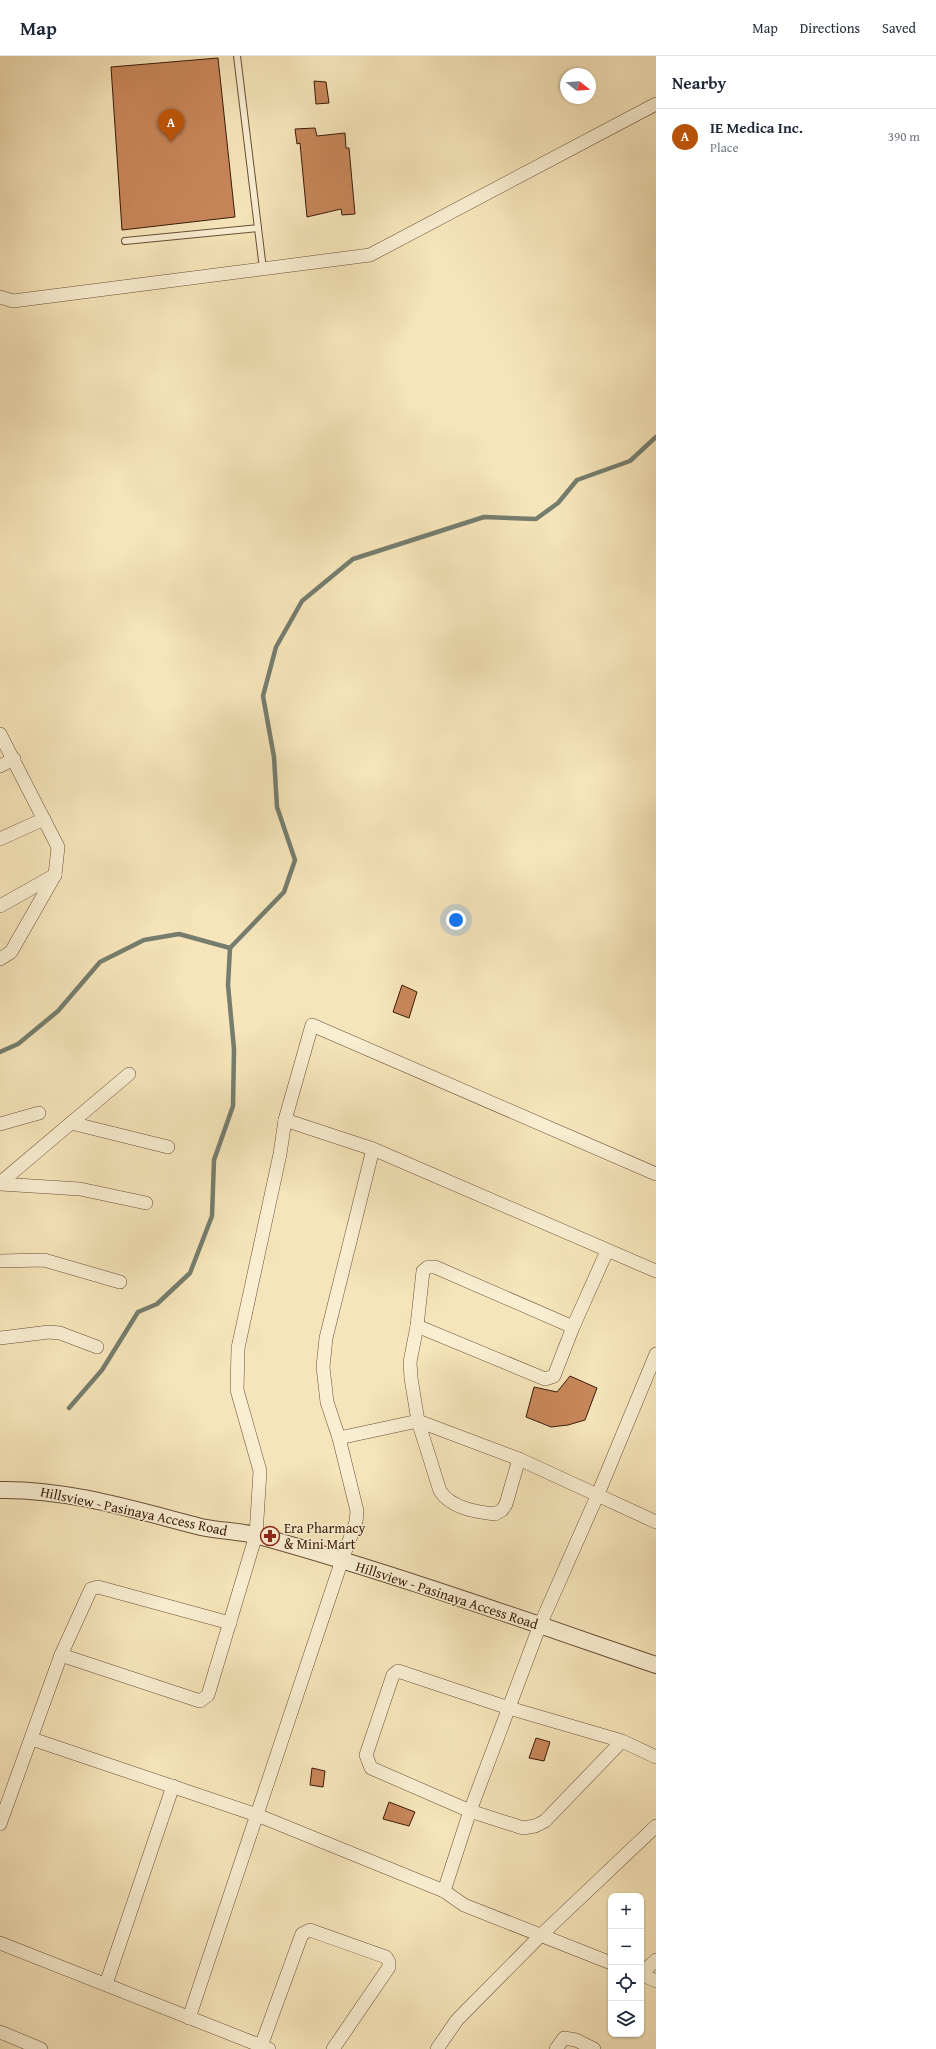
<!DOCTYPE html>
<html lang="en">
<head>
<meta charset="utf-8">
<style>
  :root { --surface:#fff; --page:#f6f6f7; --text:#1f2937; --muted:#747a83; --line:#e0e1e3; --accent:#b45309 }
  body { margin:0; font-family:"Gentium Book Plus",serif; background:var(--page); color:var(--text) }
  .controls { position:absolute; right:12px; bottom:12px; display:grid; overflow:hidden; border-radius:8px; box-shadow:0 1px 3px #0004 }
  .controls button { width:36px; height:36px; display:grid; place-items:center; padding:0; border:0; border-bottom:1px solid var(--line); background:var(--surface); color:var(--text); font:20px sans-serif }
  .compass { position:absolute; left:560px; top:12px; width:36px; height:36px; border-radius:50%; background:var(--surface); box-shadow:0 1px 3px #0004; rotate:107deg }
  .you { position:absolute; left:456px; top:864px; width:14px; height:14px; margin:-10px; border:3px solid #fff; border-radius:50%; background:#1a73e8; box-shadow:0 0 0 6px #1a73e833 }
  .badge { display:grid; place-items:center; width:26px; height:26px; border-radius:50%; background:var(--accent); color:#fff; font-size:13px; font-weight:700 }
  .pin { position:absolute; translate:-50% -33px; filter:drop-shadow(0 1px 2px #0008) }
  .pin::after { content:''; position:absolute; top:21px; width:14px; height:12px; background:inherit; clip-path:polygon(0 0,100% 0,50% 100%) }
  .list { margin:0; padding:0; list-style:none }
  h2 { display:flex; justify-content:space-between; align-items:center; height:52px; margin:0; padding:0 16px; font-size:17px }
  h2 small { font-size:13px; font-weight:400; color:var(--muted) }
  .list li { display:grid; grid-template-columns:26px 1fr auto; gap:12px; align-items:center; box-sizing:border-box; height:56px; padding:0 16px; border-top:1px solid var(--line) }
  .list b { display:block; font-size:15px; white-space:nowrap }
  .list p { margin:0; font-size:13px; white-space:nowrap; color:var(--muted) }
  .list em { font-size:13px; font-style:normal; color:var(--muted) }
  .icon { flex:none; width:22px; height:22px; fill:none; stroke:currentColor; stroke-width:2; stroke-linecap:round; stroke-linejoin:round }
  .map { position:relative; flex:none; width:656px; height:1993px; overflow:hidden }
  header { display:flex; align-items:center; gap:24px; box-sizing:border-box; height:56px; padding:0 20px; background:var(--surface); border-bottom:1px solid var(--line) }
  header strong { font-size:19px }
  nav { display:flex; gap:22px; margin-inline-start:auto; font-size:14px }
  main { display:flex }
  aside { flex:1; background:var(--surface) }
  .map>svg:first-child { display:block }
</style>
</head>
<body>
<header>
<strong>Map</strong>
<nav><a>Map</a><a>Directions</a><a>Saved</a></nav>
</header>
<main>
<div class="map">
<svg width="656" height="1993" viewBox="0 0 656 1993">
  <rect width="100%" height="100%" fill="#f6e5ba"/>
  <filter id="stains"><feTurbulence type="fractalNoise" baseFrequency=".005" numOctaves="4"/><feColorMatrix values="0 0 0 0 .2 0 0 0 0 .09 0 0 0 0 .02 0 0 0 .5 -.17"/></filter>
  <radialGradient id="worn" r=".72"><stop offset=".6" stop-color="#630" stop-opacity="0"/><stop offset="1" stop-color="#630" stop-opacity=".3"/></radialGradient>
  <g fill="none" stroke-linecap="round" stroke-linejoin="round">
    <g stroke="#757d6e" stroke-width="4.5">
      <polyline points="0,996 18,988 58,955 100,906 144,884 179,878 230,892"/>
      <polyline points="69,1352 102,1314 138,1256 157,1248 190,1217 212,1160 214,1104 233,1050 234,993 228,929 230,892 284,836 295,804 277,751 274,701 263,640 276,591 302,545 353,503 484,461 536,463 558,447 577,424 630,405 656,381"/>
    </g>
  </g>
  <g fill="#c8875a" stroke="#3a1b09">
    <polygon points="218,2 235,161 122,174 111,11"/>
    <polygon points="314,25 326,26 329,47 316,48"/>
    <polygon points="315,72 317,80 345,77 346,92 349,92 355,158 342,159 341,153 307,161 300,87 297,88 295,73"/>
    <polygon points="402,929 417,936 409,962 393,956"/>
    <polygon points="570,1320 597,1332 585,1364 568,1369 551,1371 526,1361 534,1331 557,1336"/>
    <polygon points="536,1682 550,1686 544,1705 529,1702"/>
    <polygon points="312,1712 325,1715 323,1731 310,1729"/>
    <polygon points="389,1746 415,1756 409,1770 383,1763"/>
  </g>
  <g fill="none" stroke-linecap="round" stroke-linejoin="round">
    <g stroke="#694e35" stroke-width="8">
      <g id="service">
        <polyline points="237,0 263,213"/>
        <polyline points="125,185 258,172"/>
      </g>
    </g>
    <g stroke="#694e35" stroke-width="14">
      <g id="minor">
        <polyline points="0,241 13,245 370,199 656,48"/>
        <polyline points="0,678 58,791 55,819 11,896 0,903"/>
        <polyline points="0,710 14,703"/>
        <polyline points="0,783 44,763"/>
        <polyline points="0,850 55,819"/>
        <polyline points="285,1064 373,1093 656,1215"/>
        <polyline points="71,1067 168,1091"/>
        <polyline points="0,1068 39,1057"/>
        <polyline points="0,1127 129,1018"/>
        <polyline points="0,1128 80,1133 146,1147"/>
        <polyline points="0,1205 44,1204 120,1226"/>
        <polyline points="417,1270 545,1323 554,1320 573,1271 607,1195"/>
        <polyline points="0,1282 49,1276 60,1277 97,1291"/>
        <polyline points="339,1382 418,1365 519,1403 656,1466"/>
        <path d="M 519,1403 L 506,1448 L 502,1454 L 495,1458 C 476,1456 451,1452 440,1435 L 418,1365 L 411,1322 L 410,1306 L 417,1270 L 423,1215 L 428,1211 L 435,1211 L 573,1271"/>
        <polyline points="61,1599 200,1645 208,1639 256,1479 260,1415 237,1334 238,1292 280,1098 285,1064 312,969 656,1118"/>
        <polyline points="32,1683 257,1759 444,1835 464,1849 611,1907"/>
        <polyline points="622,1685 545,1765 535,1770 523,1772 470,1755 371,1712 366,1699 393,1619 398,1615 509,1652 622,1685 656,1701"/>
        <polyline points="0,1768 61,1599 91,1533 98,1531 230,1567"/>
        <polyline points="444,1835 470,1755 540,1569 598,1438 656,1298"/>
        <polyline points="0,1887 269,1993"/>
        <polyline points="641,1918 656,1904"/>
        <polyline points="641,1918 656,1925"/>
        <polyline points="106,1928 173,1730"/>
        <polyline points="189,1962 342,1504 356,1466 357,1455 339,1382 327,1346 323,1311 326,1282 373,1093"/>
        <polyline points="0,1976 41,1993"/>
        <polyline points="261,1990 302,1878 310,1874 386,1901 389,1906 389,1911 333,1993"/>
        <polyline points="437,1993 457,1964 540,1880 656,1770"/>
        <polyline points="556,1993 564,1982 576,1984 594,1993"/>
      </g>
    </g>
    <g stroke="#694e35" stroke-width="18">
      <path id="tertiary" d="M 0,1434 C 69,1433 135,1454 201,1471 C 220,1475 240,1475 259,1480 C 393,1517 524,1564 656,1609"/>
    </g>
    <use href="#service" stroke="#f9eed2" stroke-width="6"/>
    <use href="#minor" stroke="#f9eed2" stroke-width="13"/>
    <use href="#tertiary" stroke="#f9eed2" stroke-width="16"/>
  </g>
  <defs>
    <g id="pharmacy-ring" transform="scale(1)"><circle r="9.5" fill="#f9eed2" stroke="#8f2418" stroke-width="1.5"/><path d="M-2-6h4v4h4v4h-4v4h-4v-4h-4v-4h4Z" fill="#8f2418"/></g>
  </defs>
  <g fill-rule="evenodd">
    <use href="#pharmacy-ring" x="270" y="1480"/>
  </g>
  <g text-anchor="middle" stroke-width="3" stroke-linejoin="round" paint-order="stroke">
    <g font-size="14" fill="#3a1b09" stroke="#f9eed2">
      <text transform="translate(134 1455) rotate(12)" y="5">Hillsview - Pasinaya Access Road</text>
      <text transform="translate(447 1539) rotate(18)" y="5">Hillsview - Pasinaya Access Road</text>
    </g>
    <g font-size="14" fill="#3a1b09" stroke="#f9eed2" text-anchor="start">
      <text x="284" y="1477">Era Pharmacy<tspan x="284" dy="16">&amp; Mini Mart</tspan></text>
    </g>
  </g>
  <rect width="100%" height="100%" filter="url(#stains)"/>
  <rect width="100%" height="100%" fill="url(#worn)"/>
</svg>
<div class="controls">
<button>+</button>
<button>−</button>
<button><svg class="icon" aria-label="locate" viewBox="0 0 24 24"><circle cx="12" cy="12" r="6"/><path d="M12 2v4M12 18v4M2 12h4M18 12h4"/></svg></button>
<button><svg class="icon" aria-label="layers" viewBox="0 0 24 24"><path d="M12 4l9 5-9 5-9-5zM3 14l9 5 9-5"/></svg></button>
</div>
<svg class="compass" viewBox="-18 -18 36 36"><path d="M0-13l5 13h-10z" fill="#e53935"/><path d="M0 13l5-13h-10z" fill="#747a83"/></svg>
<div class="you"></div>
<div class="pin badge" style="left:171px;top:86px">A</div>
</div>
<aside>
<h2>Nearby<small></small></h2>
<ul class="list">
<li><span class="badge">A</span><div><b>IE Medica Inc.</b><p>Place</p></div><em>390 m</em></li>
</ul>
</aside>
</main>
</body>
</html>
